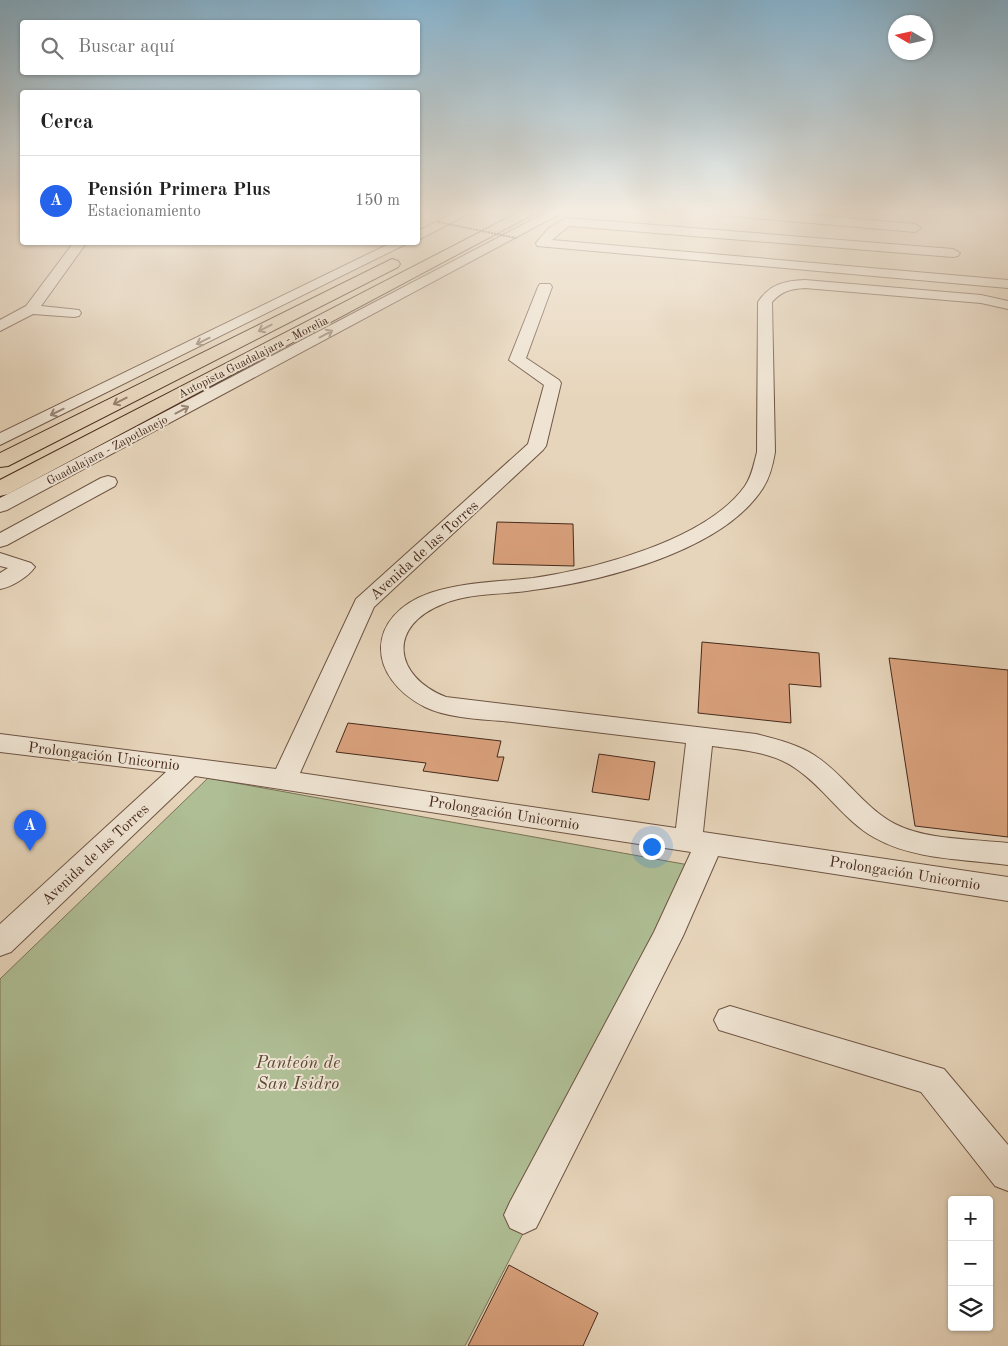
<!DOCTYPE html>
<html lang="es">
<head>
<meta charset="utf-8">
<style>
  :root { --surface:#fff; --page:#f6f6f6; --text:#222; --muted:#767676; --line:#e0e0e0; --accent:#2563eb }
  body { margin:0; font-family:"Old Standard TT",serif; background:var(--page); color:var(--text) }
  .controls { position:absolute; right:15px; bottom:15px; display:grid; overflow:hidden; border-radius:5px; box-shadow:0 1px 4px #0004 }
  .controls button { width:45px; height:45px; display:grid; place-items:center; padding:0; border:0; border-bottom:1px solid var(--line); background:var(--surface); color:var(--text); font:25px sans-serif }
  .compass { position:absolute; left:888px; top:15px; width:45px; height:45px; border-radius:50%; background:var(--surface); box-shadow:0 1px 4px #0004; rotate:279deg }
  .you { position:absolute; left:651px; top:846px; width:18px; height:18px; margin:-12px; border:4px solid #fff; border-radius:50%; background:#1a73e8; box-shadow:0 0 0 8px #1a73e833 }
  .badge { display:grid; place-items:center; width:32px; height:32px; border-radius:50%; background:var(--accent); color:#fff; font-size:16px; font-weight:700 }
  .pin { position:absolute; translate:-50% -41px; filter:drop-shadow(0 1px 2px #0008) }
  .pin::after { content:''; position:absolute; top:26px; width:18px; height:15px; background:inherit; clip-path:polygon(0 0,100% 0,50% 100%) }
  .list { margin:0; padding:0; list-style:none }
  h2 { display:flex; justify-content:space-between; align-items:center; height:65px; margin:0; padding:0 20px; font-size:21px }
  h2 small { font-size:16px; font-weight:400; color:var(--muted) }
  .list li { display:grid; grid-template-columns:32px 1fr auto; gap:15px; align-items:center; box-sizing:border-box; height:90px; padding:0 20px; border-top:1px solid var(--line) }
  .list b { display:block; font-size:19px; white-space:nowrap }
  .list p { margin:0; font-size:16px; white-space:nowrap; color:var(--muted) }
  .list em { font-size:16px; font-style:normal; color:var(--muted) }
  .icon { flex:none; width:28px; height:28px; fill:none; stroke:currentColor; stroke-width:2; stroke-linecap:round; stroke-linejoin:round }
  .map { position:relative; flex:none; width:1008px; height:1346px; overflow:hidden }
  .search { position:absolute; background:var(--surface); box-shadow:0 1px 4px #0004; left:20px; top:20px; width:400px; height:55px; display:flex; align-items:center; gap:12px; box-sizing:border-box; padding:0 18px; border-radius:5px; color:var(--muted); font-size:19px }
  .panel { position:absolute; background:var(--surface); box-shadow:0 1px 4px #0004; left:20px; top:90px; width:400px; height:155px; border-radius:5px }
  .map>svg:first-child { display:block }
</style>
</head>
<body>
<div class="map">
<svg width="1008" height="1346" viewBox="0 0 1008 1346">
  <rect width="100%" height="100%" fill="#e7d5bb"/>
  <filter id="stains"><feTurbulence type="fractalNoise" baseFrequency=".004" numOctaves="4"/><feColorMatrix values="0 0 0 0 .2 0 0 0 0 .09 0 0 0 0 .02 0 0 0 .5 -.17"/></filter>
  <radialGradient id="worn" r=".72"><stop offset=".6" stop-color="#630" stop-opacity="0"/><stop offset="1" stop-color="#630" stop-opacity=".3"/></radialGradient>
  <polygon fill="#afbe95" stroke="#7a7458" points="208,778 711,869 465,1346 0,1346 0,979"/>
  <g fill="#d9a17c" stroke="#46291b">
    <polygon points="497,522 573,524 574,566 493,564"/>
    <polygon points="702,642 819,653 821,687 789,684 791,723 698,713"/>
    <polygon points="889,658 1008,670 1008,837 915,826"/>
    <polygon points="348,723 501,741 497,757 504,757 498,781 423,771 426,763 336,752"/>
    <polygon points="599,754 655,762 649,800 592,792"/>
    <polygon points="509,1265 598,1313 583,1346 468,1346"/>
  </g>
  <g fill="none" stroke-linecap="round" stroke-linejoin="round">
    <g stroke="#6e5443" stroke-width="2">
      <g id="minor">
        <polygon points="458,211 474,211 418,240 418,231"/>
        <polygon points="549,211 565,211 7,510 0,512 0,498"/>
        <polygon points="711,211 764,211 915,224 921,228 915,232 717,215"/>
        <polygon points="566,218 953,249 960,253 958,256 953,257 569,226 552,240 1008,280 1008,288 537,246 536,243 548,229"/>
        <polygon points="74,242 87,242 41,306 79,310 81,313 79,316 74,317 33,314 0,331 0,320 26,306"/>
        <polygon points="393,242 410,242 0,445 0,433"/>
        <path d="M 805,280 L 981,295 L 1008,301 L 1008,309 L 981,303 L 805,288 C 790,289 782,291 772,302 L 775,452 C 773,464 770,477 763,488 C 723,551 603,581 533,590 C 504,595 471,592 443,604 C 387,626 393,676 446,697 L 756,734 C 775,739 797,744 814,755 C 844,774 863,807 895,824 C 926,840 973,839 1008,843 L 1008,865 C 965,859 914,860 875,838 C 843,820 825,788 795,768 C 771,751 740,750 712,746 L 703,832 L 1008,877 L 1008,901 L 718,856 L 683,936 L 536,1228 L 523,1234 L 510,1228 L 504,1215 L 510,1202 L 654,932 L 691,852 L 195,776 L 11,952 L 0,956 L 0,924 L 166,772 L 0,752 L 0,734 L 276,769 L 356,599 L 528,444 L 544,385 L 509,360 L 538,287 L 540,284 L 550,284 L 552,287 L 526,358 L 559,380 L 561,383 L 546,446 L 543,450 L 374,607 L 300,773 L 676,828 L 686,743 C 628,736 570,729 512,722 C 484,719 450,719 425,707 C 366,677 365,616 430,593 C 463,582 498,582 533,578 C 595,569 707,540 745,486 C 752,476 754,463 757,452 L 758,302 C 770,284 784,281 805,280 Z"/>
        <polygon points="108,476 115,478 117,482 115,486 7,545 0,547 0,533 101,478"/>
        <path d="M 0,553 L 31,563 L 35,567 C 28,577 12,587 0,589 L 0,573 L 8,568 L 0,566 Z"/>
        <polygon points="730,1006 944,1069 1008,1145 1008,1191 995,1186 921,1092 719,1030 714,1020 719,1010"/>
      </g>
    </g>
    <g stroke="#46291b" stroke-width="2">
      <g id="highway">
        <polygon points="521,211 539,211 8,494 0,496 0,480"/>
        <polygon points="392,259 398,261 400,264 398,267 8,466 0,467 0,453"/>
      </g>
    </g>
    <use href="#minor" fill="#efe4d3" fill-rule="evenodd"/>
    <use href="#highway" fill="#e7d5bb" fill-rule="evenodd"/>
    <polyline stroke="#46291b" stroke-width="2" stroke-dasharray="2 1" stroke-linecap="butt" points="438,222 516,238"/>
  </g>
  <defs><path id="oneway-shaft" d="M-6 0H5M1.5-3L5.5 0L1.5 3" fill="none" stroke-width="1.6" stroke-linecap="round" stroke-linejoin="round" transform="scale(1.25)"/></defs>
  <g stroke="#967f6b">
    <use href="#oneway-shaft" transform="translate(265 328) rotate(153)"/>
    <use href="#oneway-shaft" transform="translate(120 401) rotate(153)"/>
  </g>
  <g stroke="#9a8677">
    <use href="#oneway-shaft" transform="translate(326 334) rotate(-28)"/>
    <use href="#oneway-shaft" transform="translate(203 341) rotate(154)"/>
    <use href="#oneway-shaft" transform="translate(182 410) rotate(-28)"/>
    <use href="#oneway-shaft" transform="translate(57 412) rotate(154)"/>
  </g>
  <linearGradient id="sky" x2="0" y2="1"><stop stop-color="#87b6d3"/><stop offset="0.53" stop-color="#f4ece0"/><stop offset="1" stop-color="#f4ece0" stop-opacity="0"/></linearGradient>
  <rect width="1008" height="400" fill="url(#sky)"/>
  <g text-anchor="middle" stroke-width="4" stroke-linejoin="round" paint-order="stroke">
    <g font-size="12" fill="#46291b" stroke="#efe4d3">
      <text transform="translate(253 357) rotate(-27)" y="4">Autopista Guadalajara - Morelia</text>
      <text transform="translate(107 450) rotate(-28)" y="4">Guadalajara - Zapotlanejo</text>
    </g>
    <g font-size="15" fill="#46291b" stroke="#efe4d3">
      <text transform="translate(424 550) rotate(-42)" y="5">Avenida de las Torres</text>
      <text transform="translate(104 756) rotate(7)" y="5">Prolongación Unicornio</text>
      <text transform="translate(504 813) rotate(9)" y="5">Prolongación Unicornio</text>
      <text transform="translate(95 854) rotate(-43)" y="5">Avenida de las Torres</text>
      <text transform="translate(905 873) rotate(9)" y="5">Prolongación Unicornio</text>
    </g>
    <g font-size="18" font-style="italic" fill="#5b4733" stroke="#efe4d3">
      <text x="298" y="1068">Panteón de<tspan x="298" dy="21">San Isidro</tspan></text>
    </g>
  </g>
  <rect width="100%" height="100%" filter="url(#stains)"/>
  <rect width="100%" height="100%" fill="url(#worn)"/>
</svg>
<div class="controls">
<button>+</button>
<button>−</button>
<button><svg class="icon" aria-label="layers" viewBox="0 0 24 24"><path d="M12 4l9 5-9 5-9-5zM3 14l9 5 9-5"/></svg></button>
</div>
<svg class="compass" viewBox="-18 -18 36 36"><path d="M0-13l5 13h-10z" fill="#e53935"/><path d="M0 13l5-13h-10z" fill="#767676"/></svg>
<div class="you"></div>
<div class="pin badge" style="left:30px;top:851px">A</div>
<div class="search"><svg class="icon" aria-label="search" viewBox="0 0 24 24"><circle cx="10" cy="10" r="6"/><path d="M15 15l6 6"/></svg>Buscar aquí</div>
<section class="panel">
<h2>Cerca<small></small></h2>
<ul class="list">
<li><span class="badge">A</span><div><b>Pensión Primera Plus</b><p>Estacionamiento</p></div><em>150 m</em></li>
</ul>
</section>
</div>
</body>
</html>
